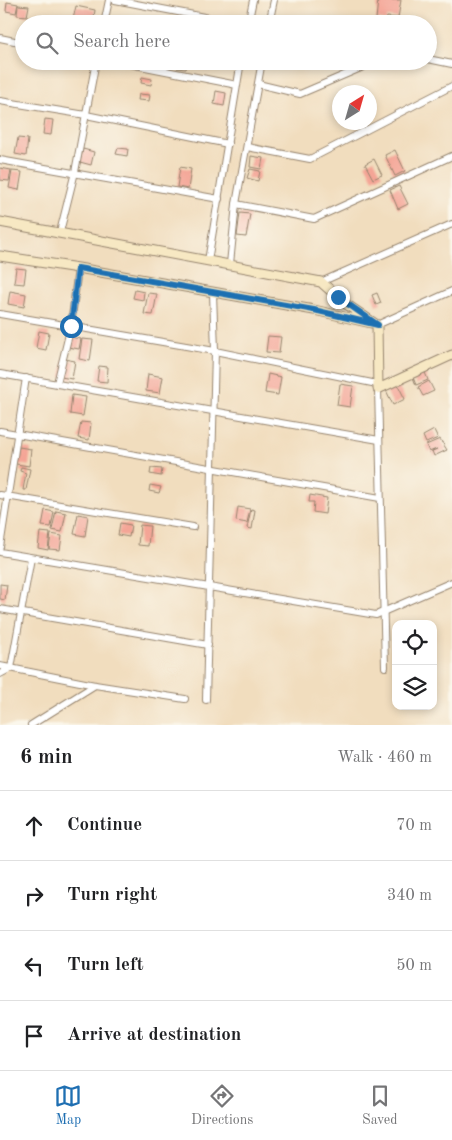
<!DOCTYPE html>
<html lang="en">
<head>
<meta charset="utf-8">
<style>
  :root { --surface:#fff; --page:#f2f2f2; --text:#202124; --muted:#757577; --line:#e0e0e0; --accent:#1f6fb2 }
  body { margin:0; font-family:"Old Standard TT",serif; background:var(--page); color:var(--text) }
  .controls { position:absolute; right:15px; bottom:15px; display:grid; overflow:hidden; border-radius:10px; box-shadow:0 2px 8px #0003 }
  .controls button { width:45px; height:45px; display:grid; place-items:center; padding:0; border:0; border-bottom:1px solid var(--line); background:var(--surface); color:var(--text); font:25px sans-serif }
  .compass { position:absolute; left:332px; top:85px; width:45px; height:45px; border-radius:50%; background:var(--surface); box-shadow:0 2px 8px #0003; rotate:37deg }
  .stop { position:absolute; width:15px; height:15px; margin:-11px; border:4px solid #1f6fb2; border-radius:50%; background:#fff }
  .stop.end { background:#1f6fb2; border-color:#fff; box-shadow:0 1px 5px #0008 }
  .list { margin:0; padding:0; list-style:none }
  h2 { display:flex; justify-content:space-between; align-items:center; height:65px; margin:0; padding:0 20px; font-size:21px }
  h2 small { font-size:16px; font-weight:400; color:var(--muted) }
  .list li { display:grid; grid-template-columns:32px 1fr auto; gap:15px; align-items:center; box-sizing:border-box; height:70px; padding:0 20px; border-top:1px solid var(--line) }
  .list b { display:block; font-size:19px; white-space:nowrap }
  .list em { font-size:16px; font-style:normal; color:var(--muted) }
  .icon { flex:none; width:28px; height:28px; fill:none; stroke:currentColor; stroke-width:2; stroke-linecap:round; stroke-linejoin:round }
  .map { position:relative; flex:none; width:452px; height:725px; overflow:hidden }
  .search { position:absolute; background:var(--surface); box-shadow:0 2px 8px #0003; left:15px; right:15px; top:15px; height:55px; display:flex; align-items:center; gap:12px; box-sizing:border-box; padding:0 18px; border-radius:28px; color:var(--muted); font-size:19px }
  .sheet { height:345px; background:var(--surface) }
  nav { display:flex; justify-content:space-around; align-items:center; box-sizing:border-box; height:70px; border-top:1px solid var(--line); background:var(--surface); font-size:14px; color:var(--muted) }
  nav a { display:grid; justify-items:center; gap:2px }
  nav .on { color:var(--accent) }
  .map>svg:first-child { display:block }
</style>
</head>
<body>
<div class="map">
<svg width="452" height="725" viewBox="0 0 452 725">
  <rect width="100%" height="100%" fill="#fbf7ec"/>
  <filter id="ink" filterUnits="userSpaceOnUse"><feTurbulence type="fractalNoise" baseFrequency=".02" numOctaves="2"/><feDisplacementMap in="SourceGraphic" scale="10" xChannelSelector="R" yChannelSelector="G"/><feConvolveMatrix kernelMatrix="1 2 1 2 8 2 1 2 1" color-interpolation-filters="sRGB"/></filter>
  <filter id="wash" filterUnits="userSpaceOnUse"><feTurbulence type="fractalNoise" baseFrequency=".0096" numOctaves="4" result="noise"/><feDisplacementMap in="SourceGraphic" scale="20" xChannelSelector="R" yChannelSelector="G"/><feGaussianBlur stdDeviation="1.12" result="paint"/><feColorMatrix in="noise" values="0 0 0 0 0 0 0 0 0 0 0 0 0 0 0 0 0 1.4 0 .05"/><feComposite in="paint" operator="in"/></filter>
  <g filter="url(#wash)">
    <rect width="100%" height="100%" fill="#f1ddbe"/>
    <g id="blocks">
      <g fill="#f4a596">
        <polygon points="378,0 401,0 398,18 387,17 386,21 376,19"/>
        <polygon points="7,2 18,4 16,13 6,11"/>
        <polygon points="18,5 29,6 27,16 17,15"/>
        <polygon points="76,6 95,10 93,24 72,24"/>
        <polygon points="178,61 188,61 186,69 177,68"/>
        <polygon points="142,77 152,79 151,85 141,83"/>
        <polygon points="216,91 226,93 224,106 214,104"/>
        <polygon points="139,94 150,95 149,101 138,100"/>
        <polygon points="45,119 53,120 51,135 43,134"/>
        <polygon points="18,138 28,139 26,156 15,154"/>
        <polygon points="118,148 128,149 127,156 116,154"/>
        <polygon points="83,149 94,152 91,165 80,162"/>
        <polygon points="395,150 405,171 395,176 385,155"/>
        <polygon points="251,156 263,158 261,169 250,167"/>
        <polygon points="374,159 382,175 373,179 365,164"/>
        <polygon points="180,167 191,169 188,189 177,187"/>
        <polygon points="0,168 11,170 9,181 0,180"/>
        <polygon points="250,169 260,171 258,181 247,178"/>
        <polygon points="12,171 22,172 19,190 9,188"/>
        <polygon points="399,186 408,204 398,209 390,190"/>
        <polygon points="240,213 250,214 246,237 237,236"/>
        <polygon points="16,268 26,269 24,284 14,283"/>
        <polygon points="135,290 144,292 143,300 133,298"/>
        <polygon points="10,291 26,294 24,307 8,304"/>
        <polygon points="148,293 157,294 153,315 144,314"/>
        <polygon points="377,293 381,303 376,305 372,295"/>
        <polygon points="39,331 49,333 46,350 36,348"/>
        <polygon points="268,336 281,337 279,353 266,352"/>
        <polygon points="70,337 81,339 79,349 68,347"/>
        <polygon points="82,339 93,340 90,361 79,359"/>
        <polygon points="64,359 75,361 72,379 61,377"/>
        <polygon points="99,366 108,367 107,382 97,381"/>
        <polygon points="424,370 428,380 416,385 412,375"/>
        <polygon points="148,374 163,377 160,393 146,391"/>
        <polygon points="268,374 281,377 278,395 265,393"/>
        <polygon points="429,381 434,391 423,396 418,387"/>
        <polygon points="397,383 405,399 393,405 385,388"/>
        <polygon points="340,384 353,386 350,407 337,405"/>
        <polygon points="72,395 86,397 83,416 70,414"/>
        <polygon points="81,422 91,423 89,440 78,438"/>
        <polygon points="434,430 438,438 426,443 423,436"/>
        <polygon points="440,439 447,450 434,456 432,451 437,449 429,452 426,445"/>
        <polygon points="19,447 31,449 29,466 16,464"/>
        <polygon points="21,467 30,469 26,490 23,490 26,473 20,471"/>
        <polygon points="151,468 162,469 161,476 150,474"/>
        <polygon points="150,485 161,487 159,493 149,491"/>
        <polygon points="310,495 327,498 325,514 313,512 314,502 309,502"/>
        <polygon points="238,507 250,509 247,523 236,521"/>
        <polygon points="251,509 255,510 252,529 247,528"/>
        <polygon points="45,510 54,512 51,527 42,526"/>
        <polygon points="56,511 66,513 62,532 52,530"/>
        <polygon points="78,514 88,516 85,536 74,534"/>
        <polygon points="120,523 131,525 129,537 118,535"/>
        <polygon points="140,525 150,526 148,546 138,545"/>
        <polygon points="40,532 50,533 48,550 38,548"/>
        <polygon points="51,534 62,536 60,550 49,549"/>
        <polygon points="0,584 7,585 5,600 0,599"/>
      </g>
    </g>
  </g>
  <g filter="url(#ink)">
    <use href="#blocks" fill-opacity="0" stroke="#96846e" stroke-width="1"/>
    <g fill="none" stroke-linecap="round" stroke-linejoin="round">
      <g stroke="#96846e" stroke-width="8">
        <g id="street">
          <polyline points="115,0 241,24"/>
          <polyline points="104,24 109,0"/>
          <polyline points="248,24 253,0"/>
          <polyline points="269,24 274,0"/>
          <polyline points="0,38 24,43"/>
          <polyline points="428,59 452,64"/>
          <polyline points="115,61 237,85"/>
          <polyline points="258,84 300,94 377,61"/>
          <polyline points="0,101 86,115 228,144"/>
          <polyline points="247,147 310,159 452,86"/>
          <polyline points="0,160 219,199"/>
          <polyline points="236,204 314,219 452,156"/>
          <polyline points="60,232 75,172 96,61"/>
          <polyline points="208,261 241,61"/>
          <polyline points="230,264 236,204 262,61"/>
          <polyline points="321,282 452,224"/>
          <polyline points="0,314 215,351 377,384"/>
          <polyline points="377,325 452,291"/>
          <polyline points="0,374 379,440"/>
          <polyline points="57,383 71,326 78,268"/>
          <polyline points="378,389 385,667"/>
          <polyline points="0,431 380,498"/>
          <polyline points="0,495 193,527"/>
          <polyline points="0,547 26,378"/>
          <polyline points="0,552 376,615 452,582"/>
          <polyline points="0,609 208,645"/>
          <polyline points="0,666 95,685 185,699"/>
          <polyline points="0,674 11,668 31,558"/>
          <polyline points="206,700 215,351 213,293"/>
          <polyline points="31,725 95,685"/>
        </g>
      </g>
      <g stroke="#96846e" stroke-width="11">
        <g id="secondary">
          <polyline points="0,222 321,282 346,304 377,325"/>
          <polyline points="0,256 78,268 314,310 371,323"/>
          <polyline points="377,325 378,389 452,355"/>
        </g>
      </g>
      <use href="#street" stroke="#fff" stroke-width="6"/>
      <use href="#secondary" stroke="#f7e8c3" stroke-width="9"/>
    </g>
  </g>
  <g fill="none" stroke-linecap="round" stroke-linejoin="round" filter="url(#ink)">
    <polyline stroke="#1f6fb2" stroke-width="6" points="71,326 78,268 314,310 378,325 338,297"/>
  </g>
</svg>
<div class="controls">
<button><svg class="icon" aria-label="locate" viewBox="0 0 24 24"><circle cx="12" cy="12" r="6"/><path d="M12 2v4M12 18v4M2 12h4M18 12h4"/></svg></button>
<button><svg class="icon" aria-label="layers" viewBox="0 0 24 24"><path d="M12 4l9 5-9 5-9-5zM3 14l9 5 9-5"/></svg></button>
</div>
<svg class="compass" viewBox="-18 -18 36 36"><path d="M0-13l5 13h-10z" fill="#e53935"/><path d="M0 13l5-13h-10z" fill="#757577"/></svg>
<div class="stop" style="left:71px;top:326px"></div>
<div class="stop end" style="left:338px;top:297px"></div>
<div class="search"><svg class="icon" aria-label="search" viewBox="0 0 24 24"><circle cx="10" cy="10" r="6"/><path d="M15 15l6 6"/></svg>Search here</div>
</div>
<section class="sheet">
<h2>6 min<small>Walk · 460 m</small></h2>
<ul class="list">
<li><svg class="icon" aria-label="ahead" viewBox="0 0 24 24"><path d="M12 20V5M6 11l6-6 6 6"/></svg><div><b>Continue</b></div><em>70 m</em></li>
<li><svg class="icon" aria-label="right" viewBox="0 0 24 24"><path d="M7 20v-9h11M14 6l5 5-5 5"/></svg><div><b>Turn right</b></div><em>340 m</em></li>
<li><svg class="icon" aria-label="left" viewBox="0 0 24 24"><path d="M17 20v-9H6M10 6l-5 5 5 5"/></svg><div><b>Turn left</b></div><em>50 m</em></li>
<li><svg class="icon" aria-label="arrive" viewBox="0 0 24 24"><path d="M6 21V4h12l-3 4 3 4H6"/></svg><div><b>Arrive at destination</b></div></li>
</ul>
</section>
<nav>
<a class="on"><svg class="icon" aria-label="map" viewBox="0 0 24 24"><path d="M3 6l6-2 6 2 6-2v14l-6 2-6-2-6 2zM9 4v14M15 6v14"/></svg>Map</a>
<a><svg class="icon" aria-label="directions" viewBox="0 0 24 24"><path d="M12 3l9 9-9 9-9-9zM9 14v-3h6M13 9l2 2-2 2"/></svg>Directions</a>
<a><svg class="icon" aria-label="saved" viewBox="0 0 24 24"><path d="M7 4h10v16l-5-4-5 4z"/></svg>Saved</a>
</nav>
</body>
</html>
